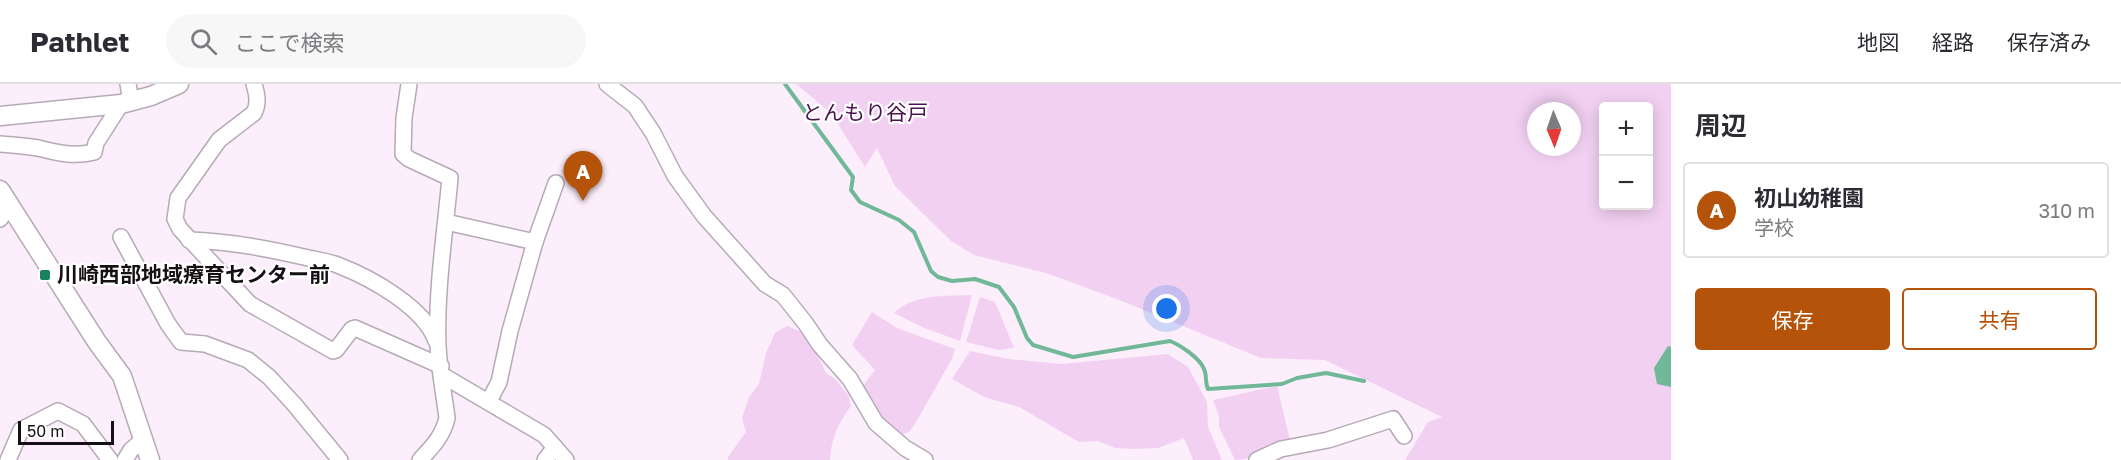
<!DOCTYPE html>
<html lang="ja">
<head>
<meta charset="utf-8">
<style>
  :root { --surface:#fff; --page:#f7f7f7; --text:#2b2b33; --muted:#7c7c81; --line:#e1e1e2; --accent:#b45309 }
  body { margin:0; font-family:"Golos Text","Noto Sans JP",sans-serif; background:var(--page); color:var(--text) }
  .controls { position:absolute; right:18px; top:18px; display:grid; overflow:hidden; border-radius:6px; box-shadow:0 3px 15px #0003 }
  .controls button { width:54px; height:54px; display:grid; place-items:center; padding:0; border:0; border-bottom:2px solid var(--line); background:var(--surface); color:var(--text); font:30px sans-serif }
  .compass { position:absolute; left:1527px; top:18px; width:54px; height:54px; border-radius:50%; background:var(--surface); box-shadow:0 3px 15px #0003; rotate:178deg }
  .scale { position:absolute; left:18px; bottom:15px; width:96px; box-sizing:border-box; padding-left:6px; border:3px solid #141014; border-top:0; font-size:16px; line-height:21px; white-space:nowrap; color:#141014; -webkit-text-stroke:4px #fff; paint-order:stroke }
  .you { position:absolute; left:1167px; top:225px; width:21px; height:21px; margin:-15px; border:4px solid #fff; border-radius:50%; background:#1a73e8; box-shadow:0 0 0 9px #1a73e833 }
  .badge { display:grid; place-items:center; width:39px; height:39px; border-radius:50%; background:var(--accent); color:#fff; font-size:20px; font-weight:700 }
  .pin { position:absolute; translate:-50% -50px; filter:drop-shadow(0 2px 3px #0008) }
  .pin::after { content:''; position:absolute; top:32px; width:21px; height:18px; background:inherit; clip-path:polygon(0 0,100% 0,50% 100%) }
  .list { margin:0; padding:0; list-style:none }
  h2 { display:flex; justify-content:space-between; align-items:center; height:78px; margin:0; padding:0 24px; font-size:26px }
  h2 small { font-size:20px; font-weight:400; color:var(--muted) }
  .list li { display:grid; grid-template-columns:39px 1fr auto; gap:18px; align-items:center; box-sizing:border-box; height:96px; margin:0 12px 12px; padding:0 12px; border:2px solid var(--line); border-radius:6px }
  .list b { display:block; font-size:22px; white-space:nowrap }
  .list p { margin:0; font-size:20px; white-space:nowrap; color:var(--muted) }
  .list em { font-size:20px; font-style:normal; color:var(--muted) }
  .actions { display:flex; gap:12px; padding:18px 24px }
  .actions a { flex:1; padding:14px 0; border:2px solid var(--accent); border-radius:6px; text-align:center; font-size:21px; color:var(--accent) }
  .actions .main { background:var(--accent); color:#fff }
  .icon { flex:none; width:33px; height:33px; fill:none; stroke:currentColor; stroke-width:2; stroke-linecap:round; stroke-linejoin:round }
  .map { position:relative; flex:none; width:1671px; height:376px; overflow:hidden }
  header { display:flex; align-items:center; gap:36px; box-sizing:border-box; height:84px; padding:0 30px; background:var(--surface); border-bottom:2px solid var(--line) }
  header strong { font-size:28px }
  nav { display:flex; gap:33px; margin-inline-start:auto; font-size:21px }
  .search { width:420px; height:54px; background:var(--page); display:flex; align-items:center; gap:15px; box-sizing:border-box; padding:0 21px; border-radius:33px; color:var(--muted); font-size:22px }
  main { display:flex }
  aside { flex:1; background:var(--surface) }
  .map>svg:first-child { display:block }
</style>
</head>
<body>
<header>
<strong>Pathlet</strong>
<div class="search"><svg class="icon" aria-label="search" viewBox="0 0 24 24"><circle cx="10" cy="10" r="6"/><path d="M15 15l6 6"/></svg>ここで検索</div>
<nav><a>地図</a><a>経路</a><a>保存済み</a></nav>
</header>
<main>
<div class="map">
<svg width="1671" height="376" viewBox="0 0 1671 376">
  <rect width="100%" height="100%" fill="#fceefb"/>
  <g fill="#f2d0f2" fill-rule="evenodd">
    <path d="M 796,0 L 1671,0 L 1671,376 L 1405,376 L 1428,338 L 1442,333 L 1325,276 L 1261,274 L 1117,215 L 1046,189 L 974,171 L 951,157 L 895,102 L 877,64 L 865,83 L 831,29 ZM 1604,22 L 1648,22 L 1648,122 L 1604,122 ZM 1536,27 L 1572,27 L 1572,63 L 1536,63 Z"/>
    <path d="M 972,211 L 960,257 L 922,243 L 894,229 C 913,210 947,212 972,211 Z"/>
    <polygon points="980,213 995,218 1014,264 998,266 966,258"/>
    <polygon points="872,228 897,244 955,265 952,275 916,338 909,348 901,351 877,334 862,303 875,286 852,261"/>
    <path d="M 787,242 L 802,248 L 807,257 L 816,268 L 826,289 L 835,295 L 849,312 L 851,322 C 838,339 831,355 830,376 L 728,376 L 728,373 L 746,348 L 742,334 L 749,313 L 759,300 L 766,269 L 775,249 Z"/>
    <polygon points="970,267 1008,275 1062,280 1168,270 1188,283 1207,318 1208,343 1222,376 1193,376 1184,354 1158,364 1133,365 1115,364 1098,357 1079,358 1019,323 984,313 952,295"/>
    <path d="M 1277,302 L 1291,360 C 1272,364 1254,376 1235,376 L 1219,343 L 1219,332 L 1213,316 Z"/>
  </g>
  <polygon fill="#70b898" points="1668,262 1671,263 1671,303 1657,300 1654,284"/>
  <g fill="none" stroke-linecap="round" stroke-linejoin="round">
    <path stroke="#70b898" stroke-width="4" d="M 785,0 L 853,93 L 851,106 L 860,118 L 899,136 L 914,148 L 931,187 L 938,193 L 952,197 L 975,195 L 999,203 L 1014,223 L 1027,254 L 1033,261 L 1073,273 L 1170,257 C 1180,261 1200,274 1204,285 C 1207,291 1205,299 1208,305 L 1282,300 L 1297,294 L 1326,289 L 1364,297"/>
    <g stroke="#b7aab7" stroke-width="18">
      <g id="minor">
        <polyline points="128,0 131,17"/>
        <path d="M 254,0 C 257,10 259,19 254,29 L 219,56 L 178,114 L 175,135 L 180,145 L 250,220 L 333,267 L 336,266 L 352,245 L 355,244 L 441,282"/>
        <path d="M 409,0 L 404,34 L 403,70 L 409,75 L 450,94 C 445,149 436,205 438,261 C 439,285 444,310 447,334 C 443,352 432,363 420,376"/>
        <polyline points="607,0 635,22 653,49 675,92 704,132 765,200 783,211 806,240 820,261 850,295 876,339 905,364 925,376"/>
        <path d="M 0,60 C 13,61 26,62 38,64 C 58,69 74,73 94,68 L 96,59 L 121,20"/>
        <polyline points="0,135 10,121"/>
        <polyline points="446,138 535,158"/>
        <polyline points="121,153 168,240 181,258 205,260 248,276 269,293 294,320 340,376"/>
        <path d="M 189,156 C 227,157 266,164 304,173 C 315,176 329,177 340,182 C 371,194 425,224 436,257"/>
        <polyline points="442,291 544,351 566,376"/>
        <polyline points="489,317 499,298 510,247 535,158 556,99"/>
        <polyline points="8,376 21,346 58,327 83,340 110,376"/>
        <polyline points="125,376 131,366 144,355"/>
        <polyline points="545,376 555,363"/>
        <polyline points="1257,376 1281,365 1328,356 1393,335 1404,352"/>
      </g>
    </g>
    <g stroke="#b7aab7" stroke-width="21">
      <g id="tertiary">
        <polyline points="0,32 121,20 151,12 179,0"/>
        <polyline points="0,106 97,258 122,292 150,376"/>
      </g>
    </g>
    <use href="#minor" stroke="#fff" stroke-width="15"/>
    <use href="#tertiary" stroke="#fff" stroke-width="18"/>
  </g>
  <rect fill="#19835e" stroke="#fff" stroke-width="2" x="39" y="185" width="12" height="12" rx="3"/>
  <g text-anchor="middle" stroke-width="4.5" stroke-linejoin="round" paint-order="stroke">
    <g font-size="21" fill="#4c124e" stroke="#fff">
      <text x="865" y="36">とんもり谷戸</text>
    </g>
    <g font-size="21" font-weight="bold" fill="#141014" stroke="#fff" text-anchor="start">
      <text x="57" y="198">川崎西部地域療育センター前</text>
    </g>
  </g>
</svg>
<div class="controls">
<button>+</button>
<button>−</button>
</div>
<svg class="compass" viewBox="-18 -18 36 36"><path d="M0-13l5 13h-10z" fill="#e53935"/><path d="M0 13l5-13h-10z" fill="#7c7c81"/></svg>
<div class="scale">50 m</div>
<div class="you"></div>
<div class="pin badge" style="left:583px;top:117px">A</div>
</div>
<aside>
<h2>周辺<small></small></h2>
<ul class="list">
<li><span class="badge">A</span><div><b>初山幼稚園</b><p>学校</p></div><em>310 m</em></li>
</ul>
<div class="actions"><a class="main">保存</a><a>共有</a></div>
</aside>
</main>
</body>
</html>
